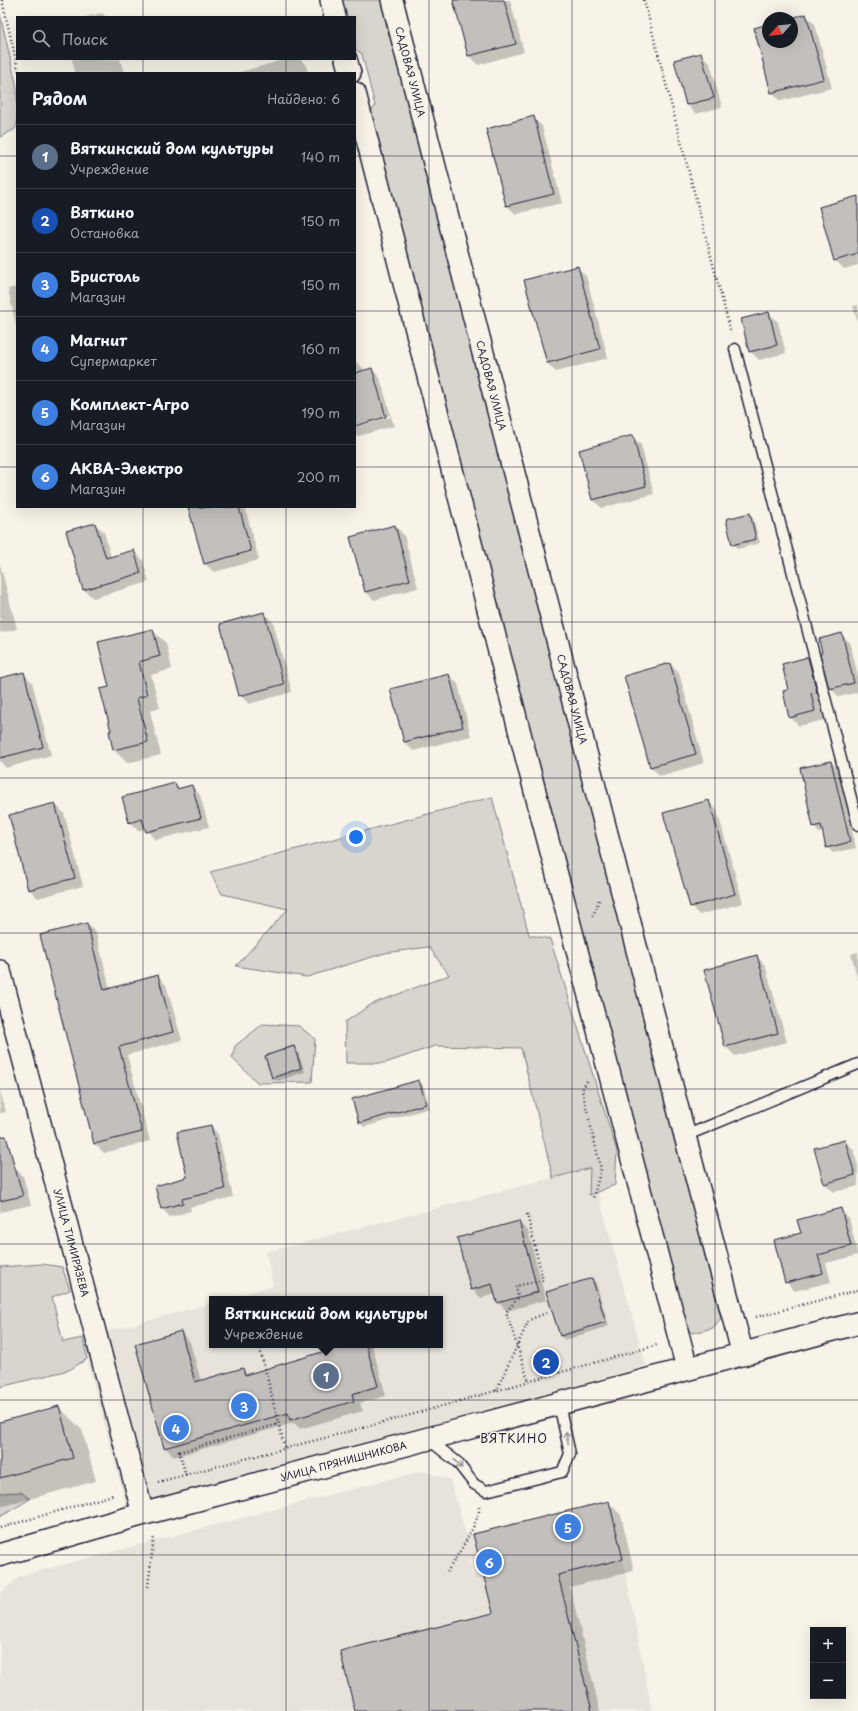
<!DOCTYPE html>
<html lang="ru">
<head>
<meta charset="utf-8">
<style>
  :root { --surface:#171b24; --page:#242831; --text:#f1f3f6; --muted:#9ea1a6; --line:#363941; --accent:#1f6fb2 }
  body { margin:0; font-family:"Playpen Sans",sans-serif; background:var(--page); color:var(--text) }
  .controls { position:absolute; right:12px; bottom:12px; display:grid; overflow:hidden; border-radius:0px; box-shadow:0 4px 16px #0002 }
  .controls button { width:36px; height:36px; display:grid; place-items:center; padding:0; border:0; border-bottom:1px solid var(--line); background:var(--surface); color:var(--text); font:20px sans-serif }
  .compass { position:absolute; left:762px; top:12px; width:36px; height:36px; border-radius:50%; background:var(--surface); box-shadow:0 4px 16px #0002; rotate:243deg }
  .you { position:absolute; left:356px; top:837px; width:14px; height:14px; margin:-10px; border:3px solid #fff; border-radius:50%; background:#1a73e8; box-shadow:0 0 0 6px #1a73e833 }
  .badge { display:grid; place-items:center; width:26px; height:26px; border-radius:50%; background:var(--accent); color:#fff; font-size:13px; font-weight:700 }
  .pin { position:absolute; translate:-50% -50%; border:2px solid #fff; box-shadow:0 1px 4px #0006 }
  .popup { position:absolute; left:209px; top:1296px; width:234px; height:52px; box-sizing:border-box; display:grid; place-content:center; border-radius:0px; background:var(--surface); filter:drop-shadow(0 1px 3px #0005); font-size:13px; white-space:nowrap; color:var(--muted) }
  .popup b { font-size:15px; color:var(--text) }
  .popup::after { content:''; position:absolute; left:50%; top:100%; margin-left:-8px; border:8px solid transparent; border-top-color:var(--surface) }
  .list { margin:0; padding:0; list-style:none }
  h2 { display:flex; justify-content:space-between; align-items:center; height:52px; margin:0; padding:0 16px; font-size:17px }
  h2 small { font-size:13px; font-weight:400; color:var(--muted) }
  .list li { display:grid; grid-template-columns:26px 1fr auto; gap:12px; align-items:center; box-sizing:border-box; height:64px; padding:0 16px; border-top:1px solid var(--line) }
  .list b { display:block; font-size:15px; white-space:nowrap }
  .list p { margin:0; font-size:13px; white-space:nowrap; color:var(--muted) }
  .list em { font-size:13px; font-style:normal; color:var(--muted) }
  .icon { flex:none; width:22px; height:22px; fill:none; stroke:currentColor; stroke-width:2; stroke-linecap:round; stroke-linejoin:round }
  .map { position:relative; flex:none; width:858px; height:1711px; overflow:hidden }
  .search { position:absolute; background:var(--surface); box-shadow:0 4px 16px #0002; left:16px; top:16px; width:340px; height:44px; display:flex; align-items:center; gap:10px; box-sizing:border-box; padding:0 14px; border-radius:0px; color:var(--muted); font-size:15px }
  .panel { position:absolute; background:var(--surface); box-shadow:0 4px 16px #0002; left:16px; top:72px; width:340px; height:436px; border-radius:0px }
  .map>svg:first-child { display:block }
</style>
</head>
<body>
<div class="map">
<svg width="858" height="1711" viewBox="0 0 858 1711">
  <rect width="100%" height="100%" fill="#f7f3e8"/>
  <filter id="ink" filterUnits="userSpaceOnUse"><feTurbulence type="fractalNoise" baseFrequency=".025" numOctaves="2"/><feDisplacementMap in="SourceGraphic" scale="8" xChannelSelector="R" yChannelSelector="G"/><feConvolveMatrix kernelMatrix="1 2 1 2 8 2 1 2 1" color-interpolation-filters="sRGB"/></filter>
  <g filter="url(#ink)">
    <g fill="#e7e3db">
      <polygon points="591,1168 646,1366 127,1508 87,1359 83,1338 212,1303 212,1345 440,1345 440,1299 225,1299 273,1286 266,1252"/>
      <polygon points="421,1471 450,1479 466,1534 473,1534 479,1557 468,1560 472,1576 483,1573 623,1559 652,1711 0,1711 0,1594 20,1576"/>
    </g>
    <g fill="#d8d5cf" stroke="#7d7c85" fill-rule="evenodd">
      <polygon points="340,0 381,0 721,1318 713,1328 692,1333 684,1326 368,116 375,106 362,54 355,49 355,17 344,17"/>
      <polygon points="0,14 17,88 17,124 15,129 0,137"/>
      <polygon points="492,797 529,935 550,939 617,1151 615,1185 589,1195 590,1168 553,1178 521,1048 435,1046 385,1063 346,1063 345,1022 372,1004 449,975 429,947 385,953 307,977 236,966 288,909 222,894 210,872"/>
      <path d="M 263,1024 L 299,1026 L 315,1039 L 312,1082 L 258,1083 L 232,1058 L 235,1046 ZM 294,1046 L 301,1067 L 272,1077 L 265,1056 Z"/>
      <polygon points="42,1264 62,1267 70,1290 52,1297 63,1342 83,1338 87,1359 69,1370 0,1387 0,1267"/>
      <polygon points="21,1492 30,1499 0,1517 0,1493"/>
    </g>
    <g fill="#0003">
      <polygon points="454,0 510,0 524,52 478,65 469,56"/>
      <polygon points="102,13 106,17 84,17"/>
      <polygon points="806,15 815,24 832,88 780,101 772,92 755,28 768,25 768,42 792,42 792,19"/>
      <polygon points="701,54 710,63 722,107 696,114 687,105 676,60"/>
      <polygon points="72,59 120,59 124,73 75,73"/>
      <polygon points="287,59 300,59 306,65 308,73 236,73"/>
      <polygon points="533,118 542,126 562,203 516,214 507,206"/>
      <polygon points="858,197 858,265 844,269 835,260"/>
      <polygon points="577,267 586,276 608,358 556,372 547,363"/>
      <polygon points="17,287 17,329 8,289"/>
      <polygon points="858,305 858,324 853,306"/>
      <polygon points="769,313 778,322 786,353 759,360 750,351"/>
      <polygon points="355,361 363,368 364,372 372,369 380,378 394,426 355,437 355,427 391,417 390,415 355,425"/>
      <polygon points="632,436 641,445 654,494 602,508 593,500"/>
      <polygon points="189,507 245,507 259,560 214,572 205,564"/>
      <polygon points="749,514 753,518 760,543 738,549 733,544"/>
      <polygon points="95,524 104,532 111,557 134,551 143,560 149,582 93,598 84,590"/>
      <polygon points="395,526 404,535 418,588 374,600 365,591"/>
      <polygon points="0,564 17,629 0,633"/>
      <polygon points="264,613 273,622 292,692 249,704 240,695"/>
      <polygon points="152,630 166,643 172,669 151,675 160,708 150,711 161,755 127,763 114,750 110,732 112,732 110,687"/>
      <polygon points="841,634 850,643 858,676 858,692 839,697 830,688"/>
      <polygon points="808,658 816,667 825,700 819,702 824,720 799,726 790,717 790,690"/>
      <polygon points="670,664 679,673 704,763 660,776 651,767 625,677"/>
      <polygon points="23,673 32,682 51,755 6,768 0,761 0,679"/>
      <polygon points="449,675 458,684 471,736 413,751 404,742 391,690"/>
      <polygon points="831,762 837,768 856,848 833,853 827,847 823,832 819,833 814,827"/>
      <polygon points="175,784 180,789 192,786 200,795 209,827 155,840 146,829 138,831 130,822"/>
      <polygon points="708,801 717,810 743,903 699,915 691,906"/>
      <polygon points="55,804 64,813 83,886 38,898 29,889"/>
      <polygon points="87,924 96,933 110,989 158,976 166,985 182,1040 127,1055 150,1141 104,1153 95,1144 41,936"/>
      <polygon points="858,952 858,981 851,954"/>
      <polygon points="757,957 765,965 787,1042 735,1056 726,1047 705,971"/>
      <polygon points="294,1047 298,1052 305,1072 277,1081 273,1077"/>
      <polygon points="419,1081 423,1085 430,1108 364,1127 360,1122"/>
      <polygon points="0,1091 6,1112 0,1113"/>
      <polygon points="211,1126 218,1134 233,1197 190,1207 191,1211 170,1217 162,1209 156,1186 188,1177"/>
      <polygon points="845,1141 853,1149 858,1166 858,1186 834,1192 825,1184"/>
      <polygon points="14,1167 23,1176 31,1205 0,1212 0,1170"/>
      <polygon points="840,1209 849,1218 858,1255 826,1263 831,1282 795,1291 786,1282 802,1234"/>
      <polygon points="519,1222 528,1231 546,1300 507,1311 498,1302 496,1294 481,1298 472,1289"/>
      <polygon points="592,1279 596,1283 609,1326 565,1340 560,1336"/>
      <polygon points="181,1332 190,1342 201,1381 243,1370 248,1375 339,1348 338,1345 372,1345 386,1396 360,1403 363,1411 300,1429 294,1423 174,1457 165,1447"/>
      <polygon points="59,1407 82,1430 96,1481 0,1507 0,1423"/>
      <polygon points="608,1502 621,1515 634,1571 570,1587 600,1711 356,1711 494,1614"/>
    </g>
    <g fill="#c2bfbd" stroke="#22223b">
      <polygon points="453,0 504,0 516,44 468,56"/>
      <polygon points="806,14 824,79 771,93 754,28 768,24 768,42 792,42 792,18 791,18"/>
      <polygon points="701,53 714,98 686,105 674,60"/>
      <polygon points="534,116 554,194 506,206 486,129"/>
      <polygon points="858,196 858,254 834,261 819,207"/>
      <polygon points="578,266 600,349 547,363 524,280"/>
      <polygon points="769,312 777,345 749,352 741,319"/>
      <polygon points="372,368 386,417 355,426 355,373"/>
      <polygon points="633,435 646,486 592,500 579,450"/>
      <polygon points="188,507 239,507 251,551 204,564"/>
      <polygon points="750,513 756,539 732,545 726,519"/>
      <polygon points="95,523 106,558 134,550 141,573 83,590 66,531"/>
      <polygon points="395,525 410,580 365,592 350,537"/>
      <polygon points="264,612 284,684 239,696 220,624"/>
      <polygon points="153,629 160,656 139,662 147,695 137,698 148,742 113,750 109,731 111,731 100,689 109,687 98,642"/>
      <polygon points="842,633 854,683 829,689 820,654 822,653 819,639"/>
      <polygon points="808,657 817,692 811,693 815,711 789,718 783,691 788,690 782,664"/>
      <polygon points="670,663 696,754 650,767 624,676"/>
      <polygon points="24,672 43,747 0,758 0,678"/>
      <polygon points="449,674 463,727 404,742 390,689"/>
      <polygon points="831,761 850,842 826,848 821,825 813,827 800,768"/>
      <polygon points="175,783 177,789 192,785 201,818 146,832 142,819 129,823 122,797"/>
      <polygon points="709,800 735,894 690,907 663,813"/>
      <polygon points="55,803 75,878 28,890 9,815"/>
      <polygon points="87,923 104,990 158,975 173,1032 119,1047 142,1132 94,1144 40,935"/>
      <polygon points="757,955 778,1033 725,1047 704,970"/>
      <polygon points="294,1046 301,1068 272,1078 265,1056"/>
      <polygon points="419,1080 426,1104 359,1123 352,1099"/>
      <polygon points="211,1125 225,1189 182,1199 183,1203 161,1209 155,1186 187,1177 177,1132"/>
      <polygon points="6,1136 23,1196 0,1201 0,1137"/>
      <polygon points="845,1140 855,1175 824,1184 814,1148"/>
      <polygon points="841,1208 851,1246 818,1255 823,1273 785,1283 774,1240 801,1233 797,1220"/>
      <polygon points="519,1221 538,1292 497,1303 492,1284 471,1290 457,1238"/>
      <polygon points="592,1278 606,1322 560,1336 546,1292"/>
      <polygon points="181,1331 195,1382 243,1368 245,1375 346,1345 366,1345 378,1386 352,1394 354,1401 290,1420 288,1413 164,1448 135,1344"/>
      <polygon points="59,1406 73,1458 0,1478 0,1422"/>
      <polygon points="609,1501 623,1559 558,1575 592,1711 355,1711 340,1651 493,1613 473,1534"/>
    </g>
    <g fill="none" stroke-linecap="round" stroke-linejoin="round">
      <g stroke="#22223b" stroke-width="13">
        <g id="lane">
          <polyline points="735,349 858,825"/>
          <polyline points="685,1136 858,1064"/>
          <polyline points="428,1439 457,1462 474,1484 486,1491 562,1472 570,1454 559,1404"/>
        </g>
      </g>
      <g stroke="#22223b" stroke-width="24">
        <g id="street">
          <polyline points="331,0 335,17"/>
          <path id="s1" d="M 392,0 L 685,1136 L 743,1355"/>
          <polyline points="346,59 350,73"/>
          <polyline points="355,93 531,776 687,1368"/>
          <path id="s2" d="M 0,971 L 143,1514"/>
        </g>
      </g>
      <g stroke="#22223b" stroke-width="25">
        <g id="secondary">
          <path id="s3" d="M 0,1555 L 143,1514 L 461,1430 L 858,1323"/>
        </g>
      </g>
      <g stroke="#22223b" stroke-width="2.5" stroke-dasharray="1 3" stroke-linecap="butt">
        <polyline points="2,0 19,73"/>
        <polyline points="644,0 731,333"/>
        <polyline points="593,916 599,900"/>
        <polyline points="587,1081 582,1090 601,1169 593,1198"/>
        <polyline points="527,1214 543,1280 516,1286 518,1298 506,1312 529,1382"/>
        <polyline points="756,1317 858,1290"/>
        <polyline points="259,1345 285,1449"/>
        <polyline points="496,1391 529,1320 546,1313"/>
        <polyline points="186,1475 179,1452 279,1424"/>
        <polyline points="158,1482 407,1416 657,1345"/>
        <polyline points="0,1528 113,1495"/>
        <path d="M 447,1572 C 455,1559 481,1520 479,1507"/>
        <polyline points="148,1587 154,1536"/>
      </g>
      <use href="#lane" stroke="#f7f3e8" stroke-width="10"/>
      <use href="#street" stroke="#f7f3e8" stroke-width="21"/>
      <use href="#secondary" stroke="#f7f3e8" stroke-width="22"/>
    </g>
    <defs><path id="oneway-shaft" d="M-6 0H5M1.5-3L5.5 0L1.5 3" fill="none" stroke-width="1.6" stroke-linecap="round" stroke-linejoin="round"/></defs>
    <g stroke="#97959a">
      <use href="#oneway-shaft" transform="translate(567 1438) rotate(-102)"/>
      <use href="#oneway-shaft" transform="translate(458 1464) rotate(48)"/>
    </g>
  </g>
  <path fill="none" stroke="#22223b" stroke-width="1" stroke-opacity="0.55" d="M 143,0 L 143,17M 286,0 L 286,17M 429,0 L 429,1711M 572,0 L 572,1711M 715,0 L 715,1711M 143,59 L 143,73M 286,59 L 286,73M 0,156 L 17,156M 355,156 L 858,156M 0,311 L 17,311M 355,311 L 858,311M 0,467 L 17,467M 355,467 L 858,467M 143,507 L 143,1711M 286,507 L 286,1711M 0,622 L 858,622M 0,778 L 858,778M 0,933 L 858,933M 0,1089 L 858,1089M 0,1244 L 858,1244M 0,1400 L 858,1400M 0,1555 L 858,1555"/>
  <g text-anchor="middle" stroke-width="3" stroke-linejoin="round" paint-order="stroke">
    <g font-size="10" fill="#22223b" stroke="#f7f3e8">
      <text dy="4" stroke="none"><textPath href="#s1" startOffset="74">САДОВАЯ УЛИЦА</textPath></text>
      <text dy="4" stroke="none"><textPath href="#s1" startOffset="398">САДОВАЯ УЛИЦА</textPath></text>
      <text dy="4" stroke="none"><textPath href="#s1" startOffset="722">САДОВАЯ УЛИЦА</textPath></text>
      <text dy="4" stroke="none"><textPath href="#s2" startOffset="281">УЛИЦА ТИМИРЯЗЕВА</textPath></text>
      <text dy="4" stroke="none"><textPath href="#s3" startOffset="356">УЛИЦА ПРЯНИШНИКОВА</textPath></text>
    </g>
    <g font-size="12" letter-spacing="1" fill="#22223b" stroke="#f7f3e8">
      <text x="514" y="1443">ВЯТКИНО</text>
    </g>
  </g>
</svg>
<div class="controls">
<button>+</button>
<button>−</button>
</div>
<svg class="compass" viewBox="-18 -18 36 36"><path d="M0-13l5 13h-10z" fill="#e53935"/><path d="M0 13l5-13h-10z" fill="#9ea1a6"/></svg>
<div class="you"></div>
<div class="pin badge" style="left:326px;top:1376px;background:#5c6f8a">1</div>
<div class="popup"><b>Вяткинский дом культуры</b>Учреждение</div>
<div class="pin badge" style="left:546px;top:1362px;background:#1a4fb4">2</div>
<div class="pin badge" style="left:244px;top:1406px;background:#3f7fe0">3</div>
<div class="pin badge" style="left:176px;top:1428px;background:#3f7fe0">4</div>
<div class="pin badge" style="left:568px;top:1527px;background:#3f7fe0">5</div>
<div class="pin badge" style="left:489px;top:1562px;background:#3f7fe0">6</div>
<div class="search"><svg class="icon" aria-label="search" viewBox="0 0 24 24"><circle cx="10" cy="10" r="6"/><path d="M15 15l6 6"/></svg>Поиск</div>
<section class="panel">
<h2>Рядом<small>Найдено: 6</small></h2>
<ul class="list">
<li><span class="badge" style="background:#5c6f8a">1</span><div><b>Вяткинский дом культуры</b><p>Учреждение</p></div><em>140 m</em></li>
<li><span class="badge" style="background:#1a4fb4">2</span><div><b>Вяткино</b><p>Остановка</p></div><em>150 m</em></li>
<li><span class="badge" style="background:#3f7fe0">3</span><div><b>Бристоль</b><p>Магазин</p></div><em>150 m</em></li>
<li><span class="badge" style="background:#3f7fe0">4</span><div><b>Магнит</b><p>Супермаркет</p></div><em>160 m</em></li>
<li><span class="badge" style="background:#3f7fe0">5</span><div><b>Комплект-Агро</b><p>Магазин</p></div><em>190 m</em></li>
<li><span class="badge" style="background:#3f7fe0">6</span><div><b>АКВА-Электро</b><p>Магазин</p></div><em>200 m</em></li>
</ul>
</section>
</div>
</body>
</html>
